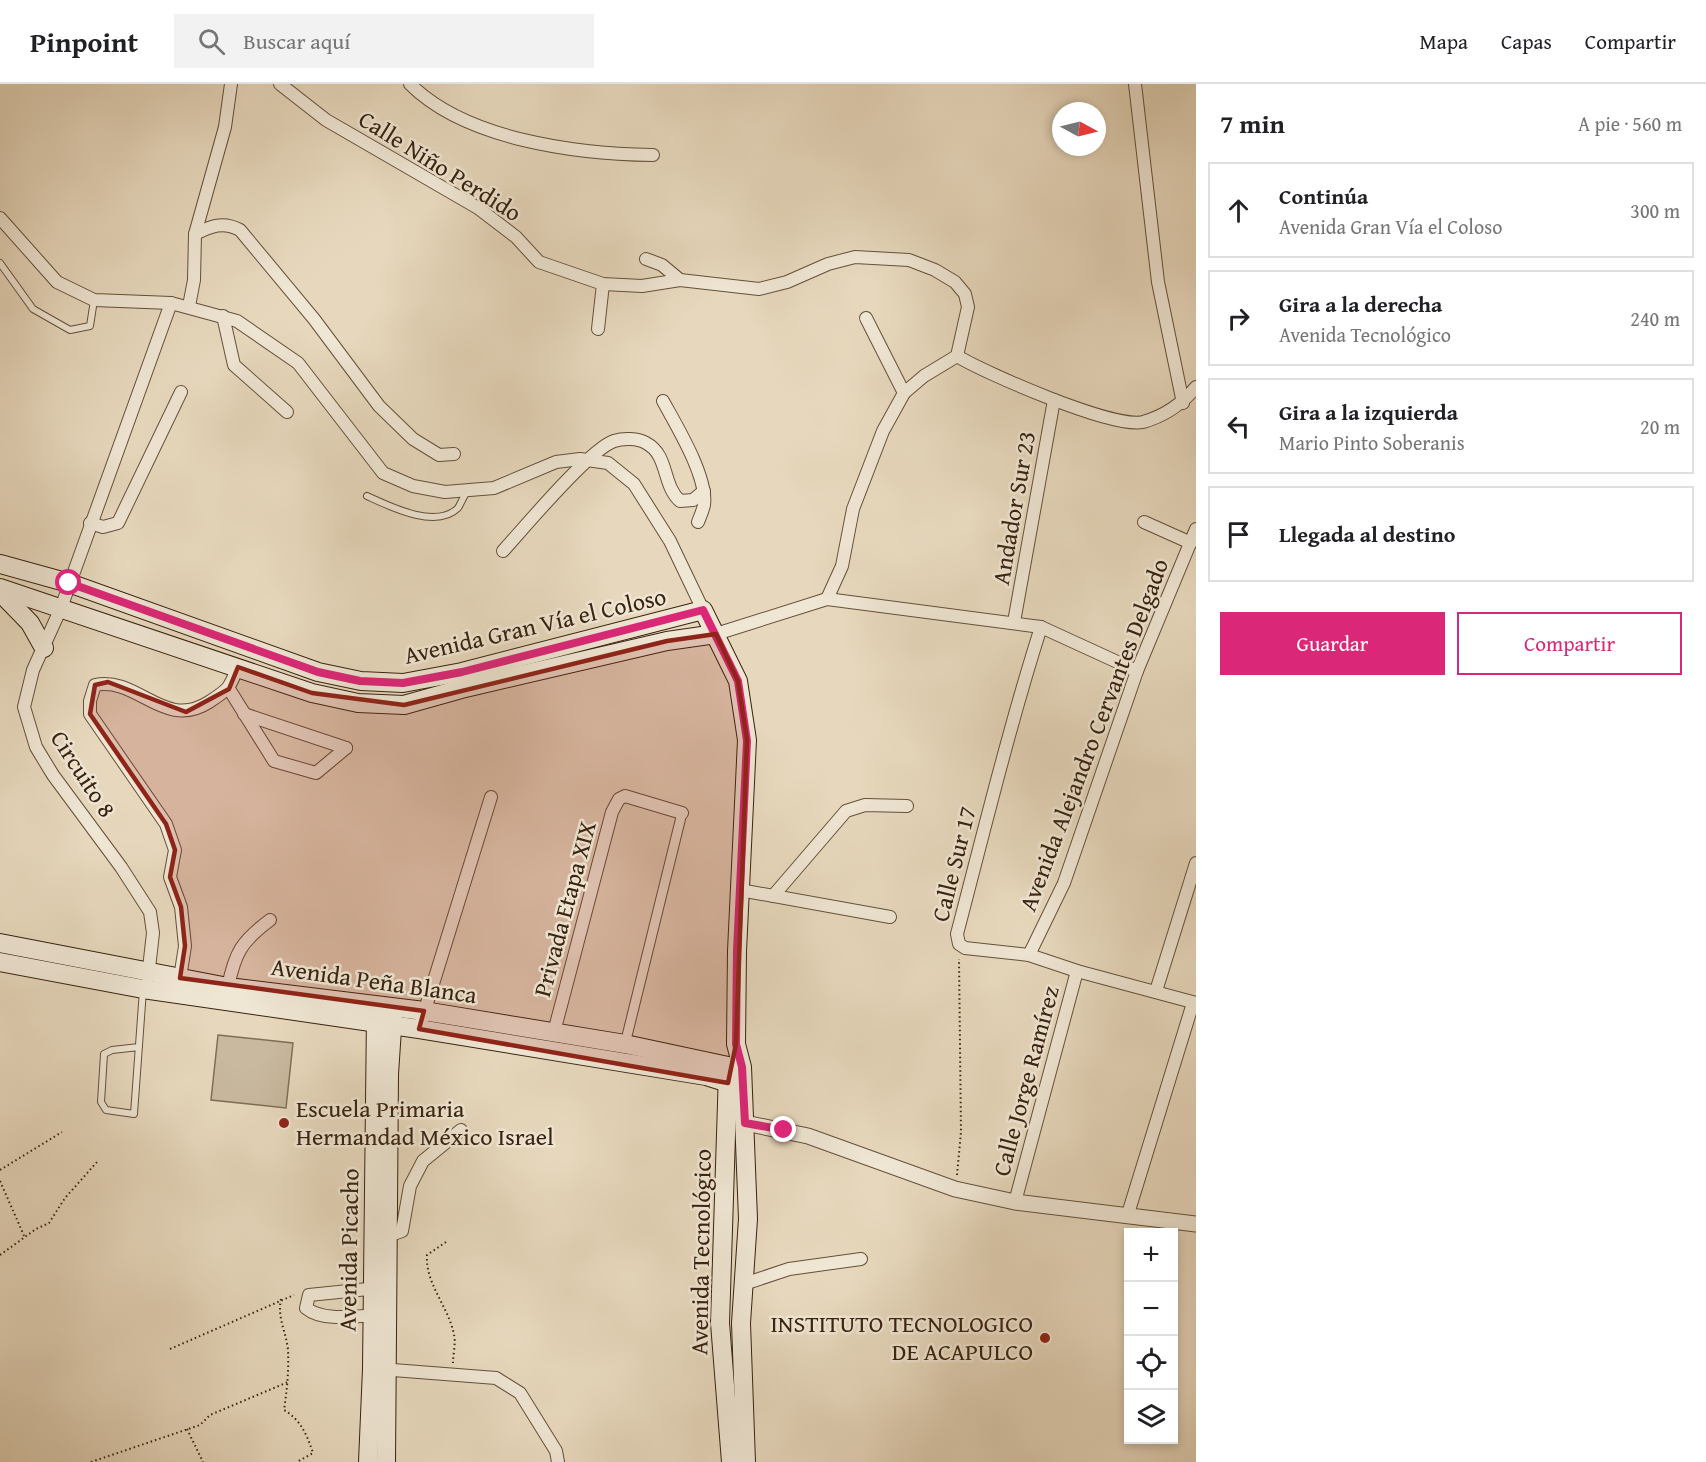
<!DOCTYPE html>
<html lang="es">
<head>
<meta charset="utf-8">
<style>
  :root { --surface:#fff; --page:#f2f2f2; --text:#202124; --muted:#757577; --line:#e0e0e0; --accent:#db2777 }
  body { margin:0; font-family:"Gentium Book Plus",serif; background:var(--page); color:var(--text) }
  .controls { position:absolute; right:18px; bottom:18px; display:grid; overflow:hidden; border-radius:0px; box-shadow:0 3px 9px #0003 }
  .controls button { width:54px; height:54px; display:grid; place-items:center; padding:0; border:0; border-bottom:2px solid var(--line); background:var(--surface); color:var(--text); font:30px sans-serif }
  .compass { position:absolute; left:1052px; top:18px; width:54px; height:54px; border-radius:50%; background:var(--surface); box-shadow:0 3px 9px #0003; rotate:97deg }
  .stop { position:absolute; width:18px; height:18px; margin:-14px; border:4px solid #db2777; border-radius:50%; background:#fff }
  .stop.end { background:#db2777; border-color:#fff; box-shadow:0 2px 6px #0008 }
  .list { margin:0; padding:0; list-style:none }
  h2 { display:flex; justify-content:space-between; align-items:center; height:78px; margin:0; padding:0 24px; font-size:26px }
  h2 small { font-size:20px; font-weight:400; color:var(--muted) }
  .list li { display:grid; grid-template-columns:39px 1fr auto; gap:18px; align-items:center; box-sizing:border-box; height:96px; margin:0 12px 12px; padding:0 12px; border:2px solid var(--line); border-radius:0px }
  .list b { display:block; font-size:22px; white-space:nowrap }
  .list p { margin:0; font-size:20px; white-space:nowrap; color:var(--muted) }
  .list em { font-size:20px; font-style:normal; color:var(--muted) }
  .actions { display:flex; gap:12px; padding:18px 24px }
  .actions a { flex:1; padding:14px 0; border:2px solid var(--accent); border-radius:0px; text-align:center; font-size:21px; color:var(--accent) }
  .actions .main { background:var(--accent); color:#fff }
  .icon { flex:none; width:33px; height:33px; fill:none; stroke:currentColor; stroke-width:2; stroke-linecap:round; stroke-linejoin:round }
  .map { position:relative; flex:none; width:1196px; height:1378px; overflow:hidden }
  header { display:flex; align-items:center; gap:36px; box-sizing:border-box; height:84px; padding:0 30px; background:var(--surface); border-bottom:2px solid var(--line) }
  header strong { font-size:28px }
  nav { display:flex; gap:33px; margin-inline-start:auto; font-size:21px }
  .search { width:420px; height:54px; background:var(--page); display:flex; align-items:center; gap:15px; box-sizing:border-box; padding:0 21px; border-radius:0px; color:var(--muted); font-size:22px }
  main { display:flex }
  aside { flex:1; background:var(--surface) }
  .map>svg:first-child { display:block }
</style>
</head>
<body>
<header>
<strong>Pinpoint</strong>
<div class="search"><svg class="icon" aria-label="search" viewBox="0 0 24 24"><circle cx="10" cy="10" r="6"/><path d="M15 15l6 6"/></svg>Buscar aquí</div>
<nav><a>Mapa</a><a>Capas</a><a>Compartir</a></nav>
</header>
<main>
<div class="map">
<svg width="1196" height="1378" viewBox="0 0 1196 1378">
  <rect width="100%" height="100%" fill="#e7d8bd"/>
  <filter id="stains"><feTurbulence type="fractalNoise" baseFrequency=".00333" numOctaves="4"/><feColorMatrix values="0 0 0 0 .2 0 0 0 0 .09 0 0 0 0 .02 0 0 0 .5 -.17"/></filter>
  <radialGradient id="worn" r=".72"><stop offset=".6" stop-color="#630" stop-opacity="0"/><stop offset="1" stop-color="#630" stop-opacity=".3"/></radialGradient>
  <polygon fill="#c9b99f" stroke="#806e57" stroke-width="1.5" points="218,951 293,959 286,1024 211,1016"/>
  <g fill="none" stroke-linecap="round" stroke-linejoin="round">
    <g stroke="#64503a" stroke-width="8">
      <g id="service">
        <polyline points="0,179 33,225 70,246 90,242 94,216"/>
        <path d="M 367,412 C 389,422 436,446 458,424 C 461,419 464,412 467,407"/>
        <polyline points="139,963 112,966 104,970 101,1018 106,1026 134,1030 143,906"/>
      </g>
    </g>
    <g stroke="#64503a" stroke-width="11">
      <polyline id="pedestrian" points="625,960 682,729"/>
    </g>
    <g stroke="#64503a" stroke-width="14">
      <g id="minor">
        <polyline points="280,0 326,36 478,124 516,153 539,178 603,200 642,202 680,196 759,205 787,198 828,180 855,173 909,176 935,186 955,198 965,210 968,223 957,272"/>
        <path d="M 410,0 C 466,56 577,70 653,71"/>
        <polyline points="1135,0 1158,198 1183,319"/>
        <polyline points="0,134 57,198 94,216 171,219 237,237 298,279 383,389 413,402 445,408 494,404 556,378 580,375 608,379 634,400 670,457 703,526"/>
        <path d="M 195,150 C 211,142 223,137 240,146 L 314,235 L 379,322 L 413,355 L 439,371 L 454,370"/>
        <polyline points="646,175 662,181 680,196"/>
        <polyline points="189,222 194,196 195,150 225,43 231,0"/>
        <polyline points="223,232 234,281 287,328"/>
        <polyline points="866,234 904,309"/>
        <polyline points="598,245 603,200"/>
        <path d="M 957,272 C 985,289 1113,345 1143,338 C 1164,332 1182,320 1196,303"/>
        <path d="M 663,317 C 676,341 708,393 704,421 C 703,426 700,433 698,438"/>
        <polyline points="1144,438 1191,459"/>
        <polyline points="90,439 103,443 118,439 181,308"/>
        <path d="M 503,467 C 523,445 590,365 614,357 C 623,354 638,354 646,359 C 669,371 662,401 680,417 L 693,416 L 704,407"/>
        <polyline points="827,515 842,482 853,425 883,347 904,309 924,292 957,272"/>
        <polyline points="1014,538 1054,316"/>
        <path d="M 1041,543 C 1009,644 984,747 957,850 L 959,860 L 965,864 L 1029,871 L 1077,887 L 1196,919"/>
        <polyline points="716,550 827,515 1041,543 1137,587"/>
        <polyline points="229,605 274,677 316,689 346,664"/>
        <polyline points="244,630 346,664"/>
        <polyline points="740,806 890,833"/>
        <polyline points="773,812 846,727 865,721 907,722"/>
        <polyline points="1029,871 1064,799 1137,587 1196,445"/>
        <polyline points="148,893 153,849 150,828 121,783 53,691 36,663 24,623 33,586 61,524 171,219"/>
        <path d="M 180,894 L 185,862 L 181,823 L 170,793 L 175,766 L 166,740 L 90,630 L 90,617 L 95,601 C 138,592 164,647 209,618 C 229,605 229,605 238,583"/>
        <path d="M 228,903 C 235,868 242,857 270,836"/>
        <polyline points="1156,907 1196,779"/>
        <polyline points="419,945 491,713"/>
        <polyline points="554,948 612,728 619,715 625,712 682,729"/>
        <polyline points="1015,1118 1077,887"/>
        <polyline points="1127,1133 1193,919"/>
        <polyline points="388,1152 402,1147 410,1102 423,1077 461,1046"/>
        <polyline points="744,1200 789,1185 861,1175"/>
        <path d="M 378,1204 L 309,1211 L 306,1224 C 323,1238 356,1232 378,1231"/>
        <polyline points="380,1285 496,1294 520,1309 556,1367 558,1378"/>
      </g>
    </g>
    <g stroke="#64503a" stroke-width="17">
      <polyline id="tertiary" points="745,1039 808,1052 955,1105 1015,1118 1196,1140"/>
    </g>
    <g stroke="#38220f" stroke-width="20">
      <g id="secondary">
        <polyline points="0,480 69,499 318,588 361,597 403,599 462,588 703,526 738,597 747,656 737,867 736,960 742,983 748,1135 741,1239 746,1378"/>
        <polyline points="0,504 312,609 358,619 404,621 461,605 667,557 716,550"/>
        <polyline points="0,508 30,539 44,564"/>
        <polyline points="0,859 228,903 424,927 625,960 728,982"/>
        <polyline points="0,878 143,905 419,945 706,992 728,999"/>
        <polyline points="728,988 720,1239 731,1378"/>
        <polyline points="368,1378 372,1285 376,930"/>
        <polyline points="386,1378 389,990 393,930"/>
      </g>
    </g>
    <g stroke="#38220f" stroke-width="2" stroke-dasharray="1.5 3" stroke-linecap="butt">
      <polyline points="0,1086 62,1048"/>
      <polyline points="957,1091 961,1048 959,875"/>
      <polyline points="0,1097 25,1154"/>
      <path d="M 446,1158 L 427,1171 C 425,1200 449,1223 454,1251 C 456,1259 453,1270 453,1279"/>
      <polyline points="0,1171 36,1145 49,1139 65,1114 97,1078"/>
      <path d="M 281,1215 C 277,1234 286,1247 288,1266 C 289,1286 287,1306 284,1326 C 301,1336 307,1351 313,1369 L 297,1378"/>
      <polyline points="170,1265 294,1211"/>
      <polyline points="187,1345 203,1378"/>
      <polyline points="91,1378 200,1341 210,1331 288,1298"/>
    </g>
    <use href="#service" stroke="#efe6d4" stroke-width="6"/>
    <use href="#pedestrian" stroke="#efe6d4" stroke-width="9"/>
    <use href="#minor" stroke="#efe6d4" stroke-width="12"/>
    <use href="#tertiary" stroke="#efe6d4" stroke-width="15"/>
    <use href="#secondary" stroke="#efe6d4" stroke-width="18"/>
  </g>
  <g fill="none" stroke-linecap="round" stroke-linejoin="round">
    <polyline stroke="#db2777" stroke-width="8" points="69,499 318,588 360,597 403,599 462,588 703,526 738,597 747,657 737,867 736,960 742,983 745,1039 784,1046"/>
  </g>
  <path fill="#8f2418" fill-opacity="0.2" stroke="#8f2418" stroke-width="4.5" stroke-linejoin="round" d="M 716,550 L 738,597 L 747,656 L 736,960 L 728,999 L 419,945 L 424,927 L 180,894 L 185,862 L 181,823 L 170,793 L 175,766 L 166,740 L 90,630 L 95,601 L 108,598 L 186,628 L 229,605 L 238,583 L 312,609 L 404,621 L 667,557 Z"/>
  <g fill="#8f2418" stroke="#efe6d4" stroke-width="2">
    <circle cx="284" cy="1039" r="6"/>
    <circle cx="1045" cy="1254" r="6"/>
  </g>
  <g text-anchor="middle" stroke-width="5" stroke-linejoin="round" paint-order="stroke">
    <g font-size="24" fill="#38220f" stroke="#efe6d4">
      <text transform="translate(440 82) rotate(32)" y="8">Calle Niño Perdido</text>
      <text transform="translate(1014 424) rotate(-80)" y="8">Andador Sur 23</text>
      <text transform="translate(535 542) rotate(-13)" y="8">Avenida Gran Vía el Coloso</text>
      <text transform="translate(1094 651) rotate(-69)" y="8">Avenida Alejandro Cervantes Delgado</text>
      <text transform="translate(83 690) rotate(57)" y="8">Circuito 8</text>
      <text transform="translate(954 780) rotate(-76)" y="8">Calle Sur 17</text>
      <text transform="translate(565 825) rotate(-75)" y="8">Privada Etapa XIX</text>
      <text transform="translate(374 897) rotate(8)" y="8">Avenida Peña Blanca</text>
      <text transform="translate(1026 997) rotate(-75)" y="8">Calle Jorge Ramírez</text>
      <text transform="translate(349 1166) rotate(-89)" y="8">Avenida Picacho</text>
      <text transform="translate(701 1168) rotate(-89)" y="8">Avenida Tecnológico</text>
    </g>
    <g font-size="24" fill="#38220f" stroke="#efe6d4" text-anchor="start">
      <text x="296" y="1033">Escuela Primaria<tspan x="296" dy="28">Hermandad México Israel</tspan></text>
      <text x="1033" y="1248" text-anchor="end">INSTITUTO TECNOLOGICO<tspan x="1033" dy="28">DE ACAPULCO</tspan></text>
    </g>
  </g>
  <rect width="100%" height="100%" filter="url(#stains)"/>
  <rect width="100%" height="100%" fill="url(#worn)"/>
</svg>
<div class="controls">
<button>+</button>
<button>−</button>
<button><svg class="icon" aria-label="locate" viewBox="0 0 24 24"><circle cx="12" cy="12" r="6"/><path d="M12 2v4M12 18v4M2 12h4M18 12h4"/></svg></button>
<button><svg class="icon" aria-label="layers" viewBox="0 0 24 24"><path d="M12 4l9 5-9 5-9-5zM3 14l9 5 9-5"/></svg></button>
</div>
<svg class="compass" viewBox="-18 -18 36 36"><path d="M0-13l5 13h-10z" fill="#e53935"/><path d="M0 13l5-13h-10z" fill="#757577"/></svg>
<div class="stop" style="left:69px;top:499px"></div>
<div class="stop end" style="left:784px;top:1046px"></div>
</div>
<aside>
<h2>7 min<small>A pie · 560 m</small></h2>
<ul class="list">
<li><svg class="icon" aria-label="ahead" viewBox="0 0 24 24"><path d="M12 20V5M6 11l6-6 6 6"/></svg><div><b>Continúa</b><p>Avenida Gran Vía el Coloso</p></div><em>300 m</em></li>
<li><svg class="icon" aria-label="right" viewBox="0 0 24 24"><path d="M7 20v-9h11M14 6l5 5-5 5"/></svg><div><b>Gira a la derecha</b><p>Avenida Tecnológico</p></div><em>240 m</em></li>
<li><svg class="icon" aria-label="left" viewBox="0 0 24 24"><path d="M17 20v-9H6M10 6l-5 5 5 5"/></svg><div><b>Gira a la izquierda</b><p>Mario Pinto Soberanis</p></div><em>20 m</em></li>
<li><svg class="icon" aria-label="arrive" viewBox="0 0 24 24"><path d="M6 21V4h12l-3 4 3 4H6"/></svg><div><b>Llegada al destino</b></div></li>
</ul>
<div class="actions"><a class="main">Guardar</a><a>Compartir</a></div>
</aside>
</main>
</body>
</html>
